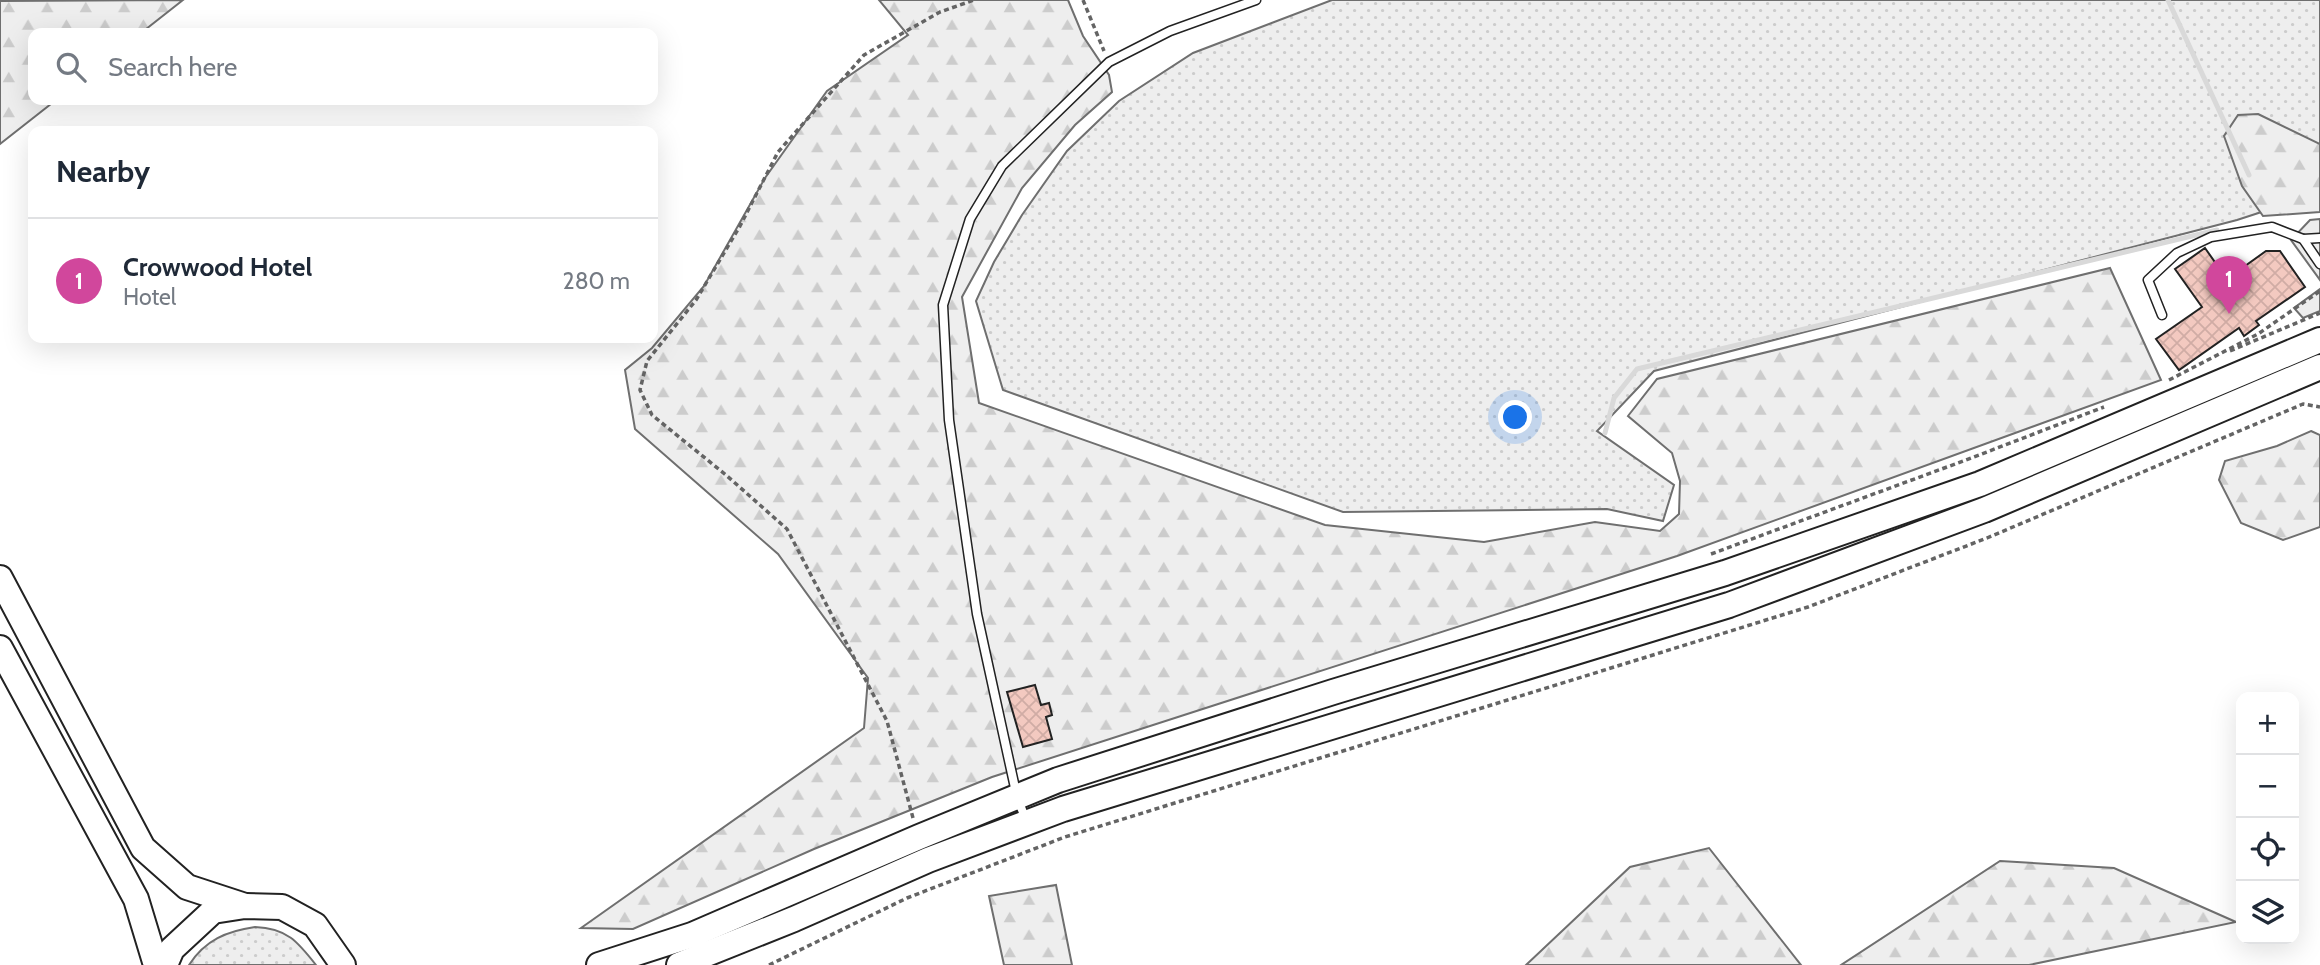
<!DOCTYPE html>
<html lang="en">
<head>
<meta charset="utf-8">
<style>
  :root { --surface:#fff; --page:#f2f2f3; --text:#1f2937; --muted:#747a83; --line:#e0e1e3; --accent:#c62828 }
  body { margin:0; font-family:Cabin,sans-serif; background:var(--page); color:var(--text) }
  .controls { position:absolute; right:21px; bottom:21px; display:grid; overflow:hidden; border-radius:14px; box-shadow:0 7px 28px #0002 }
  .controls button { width:63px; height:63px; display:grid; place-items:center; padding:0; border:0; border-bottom:2px solid var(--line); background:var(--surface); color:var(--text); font:35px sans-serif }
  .you { position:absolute; left:1516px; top:418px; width:24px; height:24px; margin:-18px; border:5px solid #fff; border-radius:50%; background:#1a73e8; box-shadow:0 0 0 10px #1a73e833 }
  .badge { display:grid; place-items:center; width:46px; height:46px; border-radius:50%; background:var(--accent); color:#fff; font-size:23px; font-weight:700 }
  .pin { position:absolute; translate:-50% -58px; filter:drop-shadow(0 2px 4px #0008) }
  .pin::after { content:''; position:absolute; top:37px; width:24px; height:21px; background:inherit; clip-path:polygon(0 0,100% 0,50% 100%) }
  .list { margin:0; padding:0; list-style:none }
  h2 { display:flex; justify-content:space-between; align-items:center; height:91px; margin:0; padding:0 28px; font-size:30px }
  h2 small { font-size:23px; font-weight:400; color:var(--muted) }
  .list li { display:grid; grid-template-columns:46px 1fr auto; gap:21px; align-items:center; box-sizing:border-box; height:126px; padding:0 28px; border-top:2px solid var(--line) }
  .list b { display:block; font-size:26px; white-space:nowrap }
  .list p { margin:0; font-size:23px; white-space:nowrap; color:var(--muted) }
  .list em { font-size:23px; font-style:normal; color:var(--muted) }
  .icon { flex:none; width:38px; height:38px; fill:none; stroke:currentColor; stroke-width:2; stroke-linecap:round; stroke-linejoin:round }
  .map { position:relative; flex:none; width:2320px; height:965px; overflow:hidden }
  .search { position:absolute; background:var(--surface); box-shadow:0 7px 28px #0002; left:28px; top:28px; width:630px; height:77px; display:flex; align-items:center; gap:18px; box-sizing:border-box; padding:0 24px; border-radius:14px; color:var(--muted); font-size:26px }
  .panel { position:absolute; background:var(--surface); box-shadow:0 7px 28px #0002; left:28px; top:126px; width:630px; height:217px; border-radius:14px }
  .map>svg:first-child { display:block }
</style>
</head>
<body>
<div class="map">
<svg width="2320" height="965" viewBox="0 0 2320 965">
  <defs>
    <pattern id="grass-dots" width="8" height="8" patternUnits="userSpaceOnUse" patternTransform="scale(1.75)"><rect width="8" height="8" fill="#eee"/><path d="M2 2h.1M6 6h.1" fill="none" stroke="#ccc" stroke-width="1.8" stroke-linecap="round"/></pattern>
    <pattern id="forest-firs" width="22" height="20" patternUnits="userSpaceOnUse" patternTransform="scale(1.75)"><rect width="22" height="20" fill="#eee"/><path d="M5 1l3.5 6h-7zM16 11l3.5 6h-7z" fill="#ccc"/></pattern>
    <pattern id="building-cross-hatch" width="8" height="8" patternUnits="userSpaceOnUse" patternTransform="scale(1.75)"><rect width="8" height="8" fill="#f3c9c0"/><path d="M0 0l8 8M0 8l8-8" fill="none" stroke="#d0aca5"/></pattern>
  </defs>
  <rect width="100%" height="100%" fill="#fff"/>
  <g fill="url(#grass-dots)" stroke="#6f6f6f" stroke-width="2">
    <polygon points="1332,0 2320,0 2320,193 2237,220 1654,371 1597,431 1674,485 1663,521 1607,509 1343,512 1003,390 976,301 994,262 1022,215 1067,151 1119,101 1193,53"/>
    <path d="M 255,927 C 287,928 298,942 316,965 L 189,965 C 205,940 227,931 255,927 Z"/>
  </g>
  <g fill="url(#forest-firs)" stroke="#6f6f6f" stroke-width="2">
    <polygon points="183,0 141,33 33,33 33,100 56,100 0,144 0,1"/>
    <polygon points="879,0 1068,0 1083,36 1109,75 1112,92 1075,125 1022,188 962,297 979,403 1325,525 1484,542 1595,522 1660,531 1679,514 1680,481 1672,453 1628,416 1657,379 2110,268 2161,380 1677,556 992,777 814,849 633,929 581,928 864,728 868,678 778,554 635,429 625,370 652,348 704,286 765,178 827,91 908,35"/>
    <polygon points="2258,114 2320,144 2320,212 2263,216 2242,186 2224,136 2238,115"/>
    <polygon points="2311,431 2320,435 2320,527 2283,540 2241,523 2219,480 2225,461 2277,446"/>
    <polygon points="1709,848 1801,965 1526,965 1630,867"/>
    <polygon points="2000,861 2114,868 2236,922 2029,965 1841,965"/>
    <polygon points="1056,885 1072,965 1004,965 989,896"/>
  </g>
  <g fill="#ededed" stroke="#6f6f6f" stroke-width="2">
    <polygon points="2320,219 2320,280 2291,240 2310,220"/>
    <polygon points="2320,289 2320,311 2303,318 2294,308"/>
  </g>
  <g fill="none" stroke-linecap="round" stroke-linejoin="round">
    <g stroke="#d9d9d9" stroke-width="5">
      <polyline points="2168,0 2249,175"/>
      <polyline points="1605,433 1614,398 1637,369 2217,230"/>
    </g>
  </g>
  <g fill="url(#building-cross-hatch)" stroke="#222" stroke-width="2">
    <polygon points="2205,248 2231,285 2236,281 2238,271 2266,251 2280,251 2305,287 2256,321 2259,325 2244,336 2239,328 2179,370 2156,339 2202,307 2175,269"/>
    <polygon points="1035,685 1041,705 1049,703 1052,715 1046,717 1052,739 1023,747 1007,692"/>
  </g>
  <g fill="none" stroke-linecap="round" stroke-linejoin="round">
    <g stroke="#222" stroke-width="11">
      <g id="lane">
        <polyline points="2303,239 2320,238"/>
        <polyline points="2162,315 2148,280 2177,253 2211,237 2272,227 2303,239 2320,264"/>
        <polyline points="1026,820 1017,797 977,614 949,420 943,305 970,219 1002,166 1109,62 1170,31 1256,0"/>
      </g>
    </g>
    <g stroke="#222" stroke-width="28">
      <g id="primary">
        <polyline points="0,578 143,848 187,887 245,906"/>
        <polyline points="0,648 136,899 156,965"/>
        <polyline points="165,965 172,949 213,911 245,906 282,907 315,925 343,965"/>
        <polyline points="599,965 692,935 919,837 1058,780 1333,692 1725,573 1980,484 2320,340"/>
        <polyline points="679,965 794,919 928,860 1063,809 1729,605 1984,510 2320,367"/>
      </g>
    </g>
    <g stroke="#646464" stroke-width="3.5" stroke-dasharray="5 3.5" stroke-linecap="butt">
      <polyline points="1083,0 1104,51"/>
      <polyline points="2230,351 2320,313"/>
      <polyline points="2169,380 2258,334 2320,291"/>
      <polyline points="1711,554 1966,460 2104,407"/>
      <polyline points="913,818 887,721 787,529 726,475 652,415 640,390 647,361 696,300 740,226 778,152 864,55 940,12 974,0"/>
      <polyline points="769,965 907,898 1065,837 1808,607 1987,538 2303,404 2320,407"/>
    </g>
    <use href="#lane" stroke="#fff" stroke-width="8"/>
    <use href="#primary" stroke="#fff" stroke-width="24"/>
  </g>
</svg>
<div class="controls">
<button>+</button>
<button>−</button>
<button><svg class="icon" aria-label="locate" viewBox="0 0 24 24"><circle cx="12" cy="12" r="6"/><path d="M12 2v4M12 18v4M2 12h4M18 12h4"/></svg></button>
<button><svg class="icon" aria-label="layers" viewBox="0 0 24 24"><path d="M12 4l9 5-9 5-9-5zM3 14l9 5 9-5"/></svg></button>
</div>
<div class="you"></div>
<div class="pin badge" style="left:2229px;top:314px;background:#d1479c">1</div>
<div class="search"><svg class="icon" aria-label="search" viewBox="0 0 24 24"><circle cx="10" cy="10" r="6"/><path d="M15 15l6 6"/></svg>Search here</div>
<section class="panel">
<h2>Nearby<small></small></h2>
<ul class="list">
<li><span class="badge" style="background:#d1479c">1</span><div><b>Crowwood Hotel</b><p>Hotel</p></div><em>280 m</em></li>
</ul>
</section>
</div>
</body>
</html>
